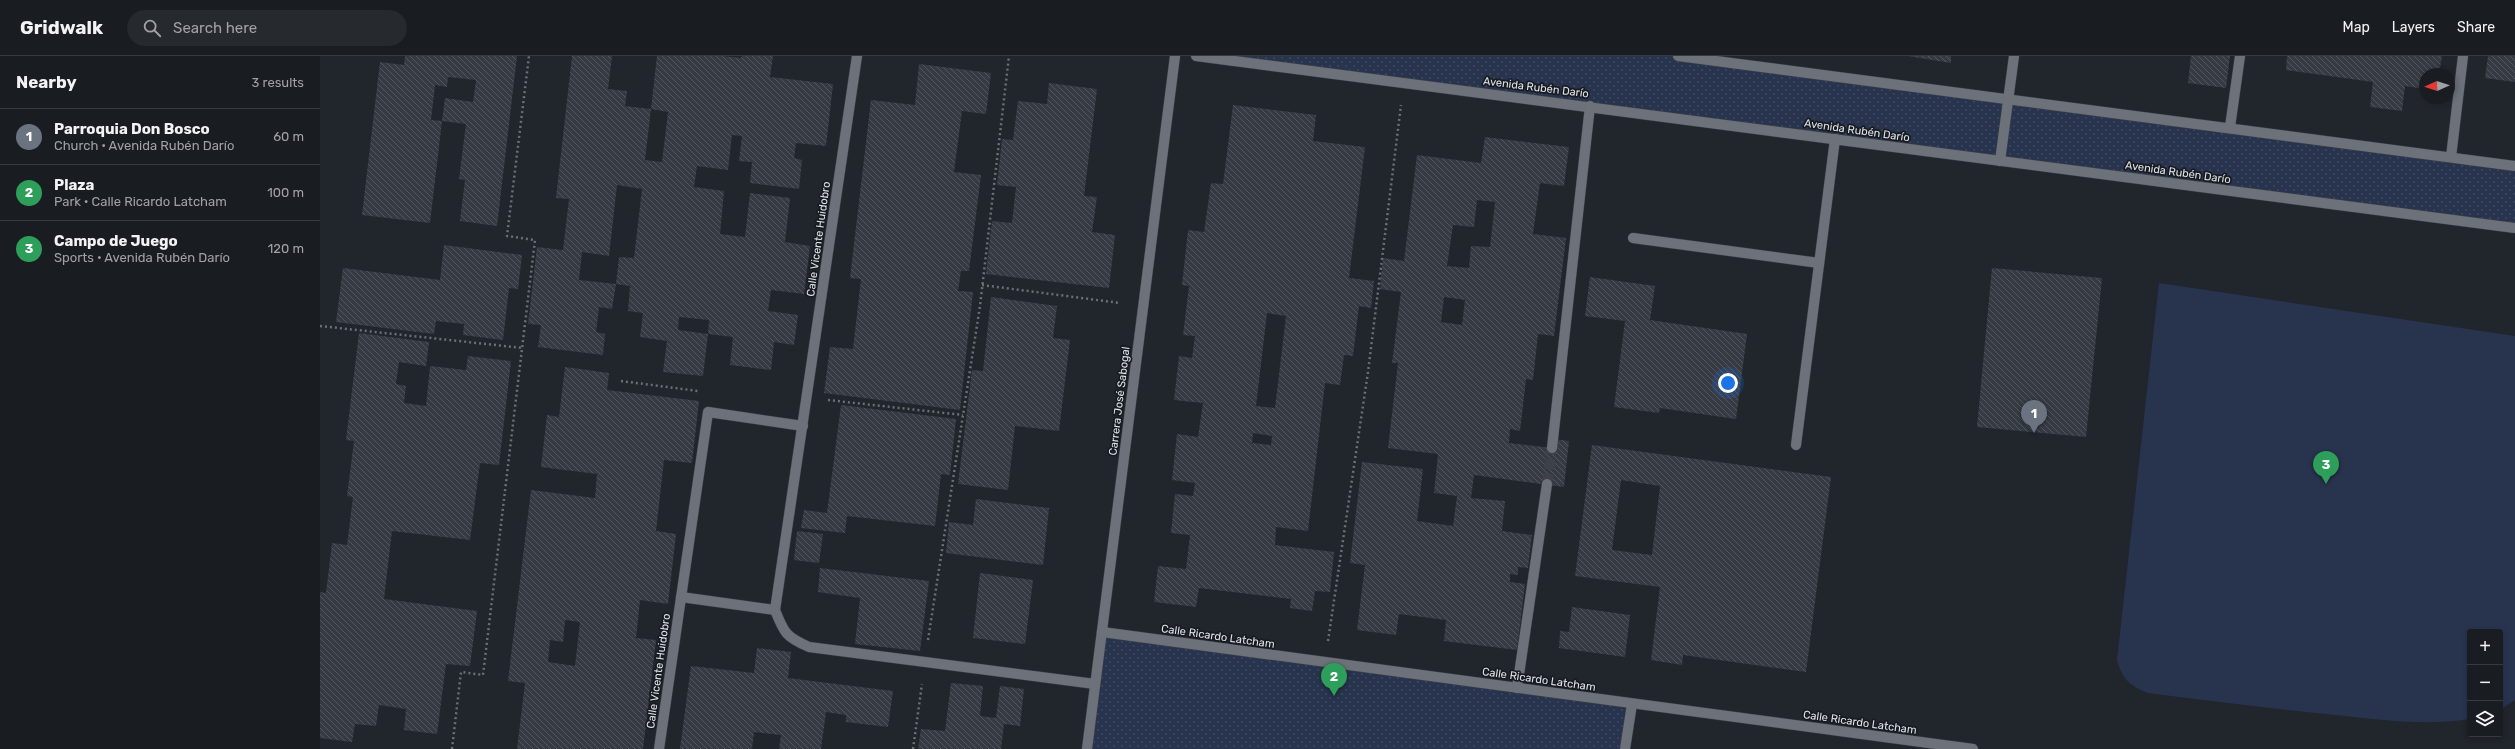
<!DOCTYPE html>
<html lang="en">
<head>
<meta charset="utf-8">
<style>
  :root { --surface:#191c21; --page:#26292e; --text:#f1f3f6; --muted:#9fa1a5; --line:#373a3f; --accent:#bca0f2 }
  body { margin:0; font-family:Rubik,sans-serif; background:var(--page); color:var(--text) }
  .controls { position:absolute; right:12px; bottom:12px; display:grid; overflow:hidden; border-radius:4px; box-shadow:0 2px 6px #0003 }
  .controls button { width:36px; height:36px; display:grid; place-items:center; padding:0; border:0; border-bottom:1px solid var(--line); background:var(--surface); color:var(--text); font:20px sans-serif }
  .compass { position:absolute; left:2099px; top:12px; width:36px; height:36px; border-radius:50%; background:var(--surface); box-shadow:0 2px 6px #0003; rotate:267deg }
  .you { position:absolute; left:1408px; top:327px; width:14px; height:14px; margin:-10px; border:3px solid #fff; border-radius:50%; background:#1a73e8; box-shadow:0 0 0 6px #1a73e833 }
  .badge { display:grid; place-items:center; width:26px; height:26px; border-radius:50%; background:var(--accent); color:#fff; font-size:13px; font-weight:700 }
  .pin { position:absolute; translate:-50% -33px; filter:drop-shadow(0 1px 2px #0008) }
  .pin::after { content:''; position:absolute; top:21px; width:14px; height:12px; background:inherit; clip-path:polygon(0 0,100% 0,50% 100%) }
  .list { margin:0; padding:0; list-style:none }
  h2 { display:flex; justify-content:space-between; align-items:center; height:52px; margin:0; padding:0 16px; font-size:17px }
  h2 small { font-size:13px; font-weight:400; color:var(--muted) }
  .list li { display:grid; grid-template-columns:26px 1fr auto; gap:12px; align-items:center; box-sizing:border-box; height:56px; padding:0 16px; border-top:1px solid var(--line) }
  .list b { display:block; font-size:15px; white-space:nowrap }
  .list p { margin:0; font-size:13px; white-space:nowrap; color:var(--muted) }
  .list em { font-size:13px; font-style:normal; color:var(--muted) }
  .icon { flex:none; width:22px; height:22px; fill:none; stroke:currentColor; stroke-width:2; stroke-linecap:round; stroke-linejoin:round }
  .map { position:relative; flex:none; width:2195px; height:693px; overflow:hidden }
  header { display:flex; align-items:center; gap:24px; box-sizing:border-box; height:56px; padding:0 20px; background:var(--surface); border-bottom:1px solid var(--line) }
  header strong { font-size:19px }
  nav { display:flex; gap:22px; margin-inline-start:auto; font-size:14px }
  .search { width:280px; height:36px; background:var(--page); display:flex; align-items:center; gap:10px; box-sizing:border-box; padding:0 14px; border-radius:22px; color:var(--muted); font-size:15px }
  main { display:flex }
  aside { flex:1; background:var(--surface) }
  .map>svg:first-child { display:block }
</style>
</head>
<body>
<header>
<strong>Gridwalk</strong>
<div class="search"><svg class="icon" aria-label="search" viewBox="0 0 24 24"><circle cx="10" cy="10" r="6"/><path d="M15 15l6 6"/></svg>Search here</div>
<nav><a>Map</a><a>Layers</a><a>Share</a></nav>
</header>
<main>
<aside>
<h2>Nearby<small>3 results</small></h2>
<ul class="list">
<li><span class="badge" style="background:#6b7280">1</span><div><b>Parroquia Don Bosco</b><p>Church · Avenida Rubén Darío</p></div><em>60 m</em></li>
<li><span class="badge" style="background:#2e9e5b">2</span><div><b>Plaza</b><p>Park · Calle Ricardo Latcham</p></div><em>100 m</em></li>
<li><span class="badge" style="background:#2e9e5b">3</span><div><b>Campo de Juego</b><p>Sports · Avenida Rubén Darío</p></div><em>120 m</em></li>
</ul>
</aside>
<div class="map">
<svg width="2195" height="693" viewBox="0 0 2195 693">
  <defs>
    <pattern id="green-dots" width="8" height="8" patternUnits="userSpaceOnUse"><rect width="8" height="8" fill="#28344e"/><path d="M2 2h.1M6 6h.1" fill="none" stroke="#3d485f" stroke-width="1.8" stroke-linecap="round"/></pattern>
    <pattern id="building-back-hatch" width="6" height="6" patternUnits="userSpaceOnUse"><rect width="6" height="6" fill="#363a43"/><path d="M-1 5l2 2M0 0l6 6M5-1l2 2" fill="none" stroke="#53565e"/></pattern>
  </defs>
  <rect width="100%" height="100%" fill="#21252c"/>
  <g fill="url(#green-dots)">
    <polygon points="876,0 1358,0 2195,110 2195,172"/>
    <polygon points="782,576 1312,648 1305,693 767,693"/>
  </g>
  <path fill="#28344e" d="M 1839,227 L 2195,280 L 2195,644 L 2180,654 L 2180,576 L 2150,576 L 2150,663 C 2105,670 2061,664 2016,659 C 1954,653 1891,645 1828,637 C 1810,630 1802,623 1797,604 Z"/>
  <g fill="url(#building-back-hatch)" fill-rule="evenodd">
    <polygon points="85,0 197,0 177,170 140,165 145,124 139,123 146,68 122,65 125,42 153,46 156,24 128,21 127,31 115,29 111,64 122,65 110,167 42,159 60,6 84,9"/>
    <path d="M 252,0 L 292,0 L 288,33 L 307,35 L 305,50 L 331,53 L 325,104 L 342,106 L 348,56 L 331,53 L 337,0 L 401,0 L 421,2 L 422,0 L 453,0 L 450,21 L 513,28 L 506,90 L 476,87 L 474,102 L 482,104 L 479,133 L 430,127 L 432,106 L 419,105 L 422,80 L 412,79 L 408,114 L 377,110 L 374,131 L 404,135 L 400,178 L 425,181 L 430,137 L 470,142 L 465,186 L 490,190 L 484,238 L 451,234 L 448,255 L 478,259 L 474,289 L 454,286 L 451,314 L 410,309 L 413,281 L 388,278 L 383,320 L 343,316 L 347,285 L 320,281 L 323,257 L 308,255 L 310,230 L 296,228 L 292,253 L 279,251 L 276,276 L 285,278 L 283,299 L 218,291 L 221,269 L 208,268 L 217,191 L 243,194 L 249,143 L 236,142 ZM 297,129 L 322,133 L 314,202 L 299,201 L 296,228 L 259,224 L 262,196 L 289,200 ZM 359,261 L 389,264 L 388,278 L 358,274 Z"/>
    <polygon points="1588,0 1631,0 1631,7"/>
    <polygon points="1871,0 1910,0 1906,32 1868,27"/>
    <polygon points="1967,0 2122,0 2119,18 2105,18 2105,33 2085,30 2082,55 2050,51 2053,26 1966,14"/>
    <polygon points="2168,0 2195,0 2195,26 2165,22"/>
    <polygon points="599,8 671,17 666,58 642,55 634,116 661,119 649,215 641,215 638,235 653,236 640,354 504,337 510,291 533,293 541,223 530,222 551,44 595,49"/>
    <polygon points="729,27 777,33 764,140 777,141 772,176 795,179 789,232 666,218 672,165 692,167 696,131 677,129 682,83 693,84 698,45 727,48"/>
    <path d="M 913,49 L 996,59 L 993,85 L 1045,91 L 1029,222 L 1054,225 L 1051,252 L 1039,250 L 1033,300 L 1024,299 L 1020,329 L 1005,327 L 988,475 L 956,471 L 955,489 L 1014,496 L 1010,536 L 995,535 L 992,555 L 970,552 L 971,543 L 879,532 L 876,551 L 834,546 L 838,510 L 866,513 L 870,479 L 851,477 L 855,438 L 873,440 L 875,427 L 852,424 L 857,378 L 878,381 L 883,347 L 854,344 L 859,300 L 872,302 L 875,280 L 863,279 L 869,230 L 862,229 L 868,174 L 884,176 L 891,127 L 903,128 ZM 947,257 L 966,260 L 955,352 L 936,350 ZM 933,377 L 952,380 L 951,389 L 932,387 Z"/>
    <path d="M 1165,81 L 1249,91 L 1244,130 L 1220,127 L 1213,178 L 1246,182 L 1234,280 L 1218,278 L 1213,324 L 1206,323 L 1200,375 L 1190,373 L 1189,387 L 1232,392 L 1234,383 L 1249,385 L 1244,431 L 1154,419 L 1151,442 L 1185,445 L 1182,475 L 1212,479 L 1208,512 L 1198,511 L 1198,519 L 1190,518 L 1190,526 L 1205,528 L 1197,594 L 1124,585 L 1126,564 L 1079,558 L 1076,579 L 1037,574 L 1045,509 L 1030,507 L 1042,406 L 1103,413 L 1097,465 L 1133,470 L 1137,440 L 1114,437 L 1118,398 L 1068,392 L 1078,307 L 1072,307 L 1081,236 L 1060,233 L 1063,202 L 1084,205 L 1097,99 L 1161,107 ZM 1157,144 L 1175,146 L 1170,191 L 1151,190 L 1149,212 L 1127,210 L 1133,169 L 1154,171 ZM 1124,241 L 1145,244 L 1142,269 L 1121,266 Z"/>
    <polygon points="124,189 202,199 198,233 189,232 183,284 143,279 144,268 116,265 114,278 16,266 23,212 120,224"/>
    <polygon points="1672,212 1782,222 1766,381 1657,371"/>
    <polygon points="1270,221 1335,230 1330,264 1427,278 1416,363 1340,352 1339,357 1294,351 1305,265 1265,260"/>
    <polygon points="671,241 737,250 733,282 750,284 739,375 695,370 688,434 638,428 652,314 663,315"/>
    <polygon points="39,277 109,286 106,310 79,306 76,328 86,330 84,347 106,350 110,310 146,314 148,300 191,305 179,409 160,407 150,484 72,475 64,543 157,555 150,610 126,608 117,678 84,674 86,653 59,649 56,670 35,668 32,686 0,682 0,536 6,537 12,487 27,489 33,441 27,440 34,385 26,384"/>
    <path d="M 245,311 L 289,317 L 287,334 L 379,345 L 372,407 L 344,404 L 336,475 L 356,478 L 348,548 L 320,544 L 316,582 L 336,584 L 323,693 L 197,693 L 205,627 L 188,625 L 211,434 L 275,442 L 277,418 L 221,411 L 227,359 L 239,361 ZM 245,564 L 260,566 L 255,610 L 228,606 L 230,584 L 243,586 Z"/>
    <polygon points="521,349 636,363 630,419 621,418 615,470 527,460 525,477 481,472 484,454 507,457"/>
    <path d="M 1272,389 L 1511,421 L 1486,616 L 1363,599 L 1362,609 L 1331,604 L 1340,531 L 1255,520 ZM 1301,424 L 1340,430 L 1332,499 L 1292,494 Z"/>
    <polygon points="656,443 729,452 723,509 626,497 629,466 653,469"/>
    <polygon points="477,475 503,478 499,507 474,504"/>
    <polygon points="500,512 609,525 600,595 535,588 540,542 498,536"/>
    <polygon points="660,517 713,524 705,588 653,582"/>
    <polygon points="1252,551 1310,559 1305,601 1239,592 1240,575 1249,576"/>
    <polygon points="437,592 471,596 468,622 573,635 568,671 526,666 526,659 506,656 501,693 459,693 461,679 434,676 432,693 360,693 371,610 434,617"/>
    <polygon points="631,627 663,630 660,660 676,662 680,630 704,633 700,670 684,668 681,693 598,693 601,673 625,675"/>
  </g>
  <g fill="none" stroke-linecap="round" stroke-linejoin="round">
    <polyline stroke="#3e4248" stroke-width="10" stroke-dasharray="10 5" stroke-linecap="butt" points="1227,428 1232,392"/>
    <g stroke="#3d4148" stroke-width="11">
      <g id="minor">
        <polyline points="876,0 2195,172"/>
        <polyline points="1358,0 2195,110"/>
        <polyline points="1910,71 1920,0"/>
        <polyline points="2131,101 2143,0"/>
        <polyline points="1680,105 1694,0"/>
        <polyline points="1313,182 1499,207"/>
        <polyline points="1476,389 1515,83"/>
        <polyline points="1232,392 1270,50"/>
        <polyline points="361,541 455,554"/>
        <polyline points="455,554 537,0"/>
        <path d="M 455,554 C 464,577 466,581 489,591 L 775,628"/>
        <polyline points="782,576 1653,693"/>
        <polyline points="1197,632 1227,428"/>
        <polyline points="339,693 388,356 483,370"/>
        <polyline points="767,693 855,0"/>
        <polyline points="1305,693 1312,648"/>
      </g>
    </g>
    <g stroke="#6c7076" stroke-width="2.5" stroke-dasharray="2 3" stroke-linecap="butt">
      <polyline points="662,229 800,247"/>
      <polyline points="0,270 203,292"/>
      <polyline points="301,325 378,335"/>
      <polyline points="508,344 643,359"/>
      <polyline points="608,584 660,250 689,0"/>
      <polyline points="1008,585 1048,316 1081,49"/>
      <polyline points="132,693 141,616 163,619 215,184 187,180 209,0"/>
      <polyline points="593,693 602,628"/>
    </g>
    <use href="#minor" stroke="#6c717a" stroke-width="10"/>
  </g>
  <g text-anchor="middle" stroke-width="3.5" stroke-linejoin="round" paint-order="stroke">
    <g font-size="11" fill="#e0e3e8" stroke="#171b22">
      <text transform="translate(1216 31) rotate(7)" y="4">Avenida Rubén Darío</text>
      <text transform="translate(1537 74) rotate(8)" y="4">Avenida Rubén Darío</text>
      <text transform="translate(1858 116) rotate(8)" y="4">Avenida Rubén Darío</text>
      <text transform="translate(498 183) rotate(-82)" y="4">Calle Vicente Huidobro</text>
      <text transform="translate(799 345) rotate(-83)" y="4">Carrera José Sabogal</text>
      <text transform="translate(898 580) rotate(8)" y="4">Calle Ricardo Latcham</text>
      <text transform="translate(338 615) rotate(-82)" y="4">Calle Vicente Huidobro</text>
      <text transform="translate(1219 623) rotate(8)" y="4">Calle Ricardo Latcham</text>
      <text transform="translate(1540 666) rotate(8)" y="4">Calle Ricardo Latcham</text>
    </g>
  </g>
</svg>
<div class="controls">
<button>+</button>
<button>−</button>
<button><svg class="icon" aria-label="layers" viewBox="0 0 24 24"><path d="M12 4l9 5-9 5-9-5zM3 14l9 5 9-5"/></svg></button>
</div>
<svg class="compass" viewBox="-18 -18 36 36"><path d="M0-13l5 13h-10z" fill="#e53935"/><path d="M0 13l5-13h-10z" fill="#9fa1a5"/></svg>
<div class="you"></div>
<div class="pin badge" style="left:1714px;top:377px;background:#6b7280">1</div>
<div class="pin badge" style="left:1014px;top:640px;background:#2e9e5b">2</div>
<div class="pin badge" style="left:2006px;top:428px;background:#2e9e5b">3</div>
</div>
</main>
</body>
</html>
